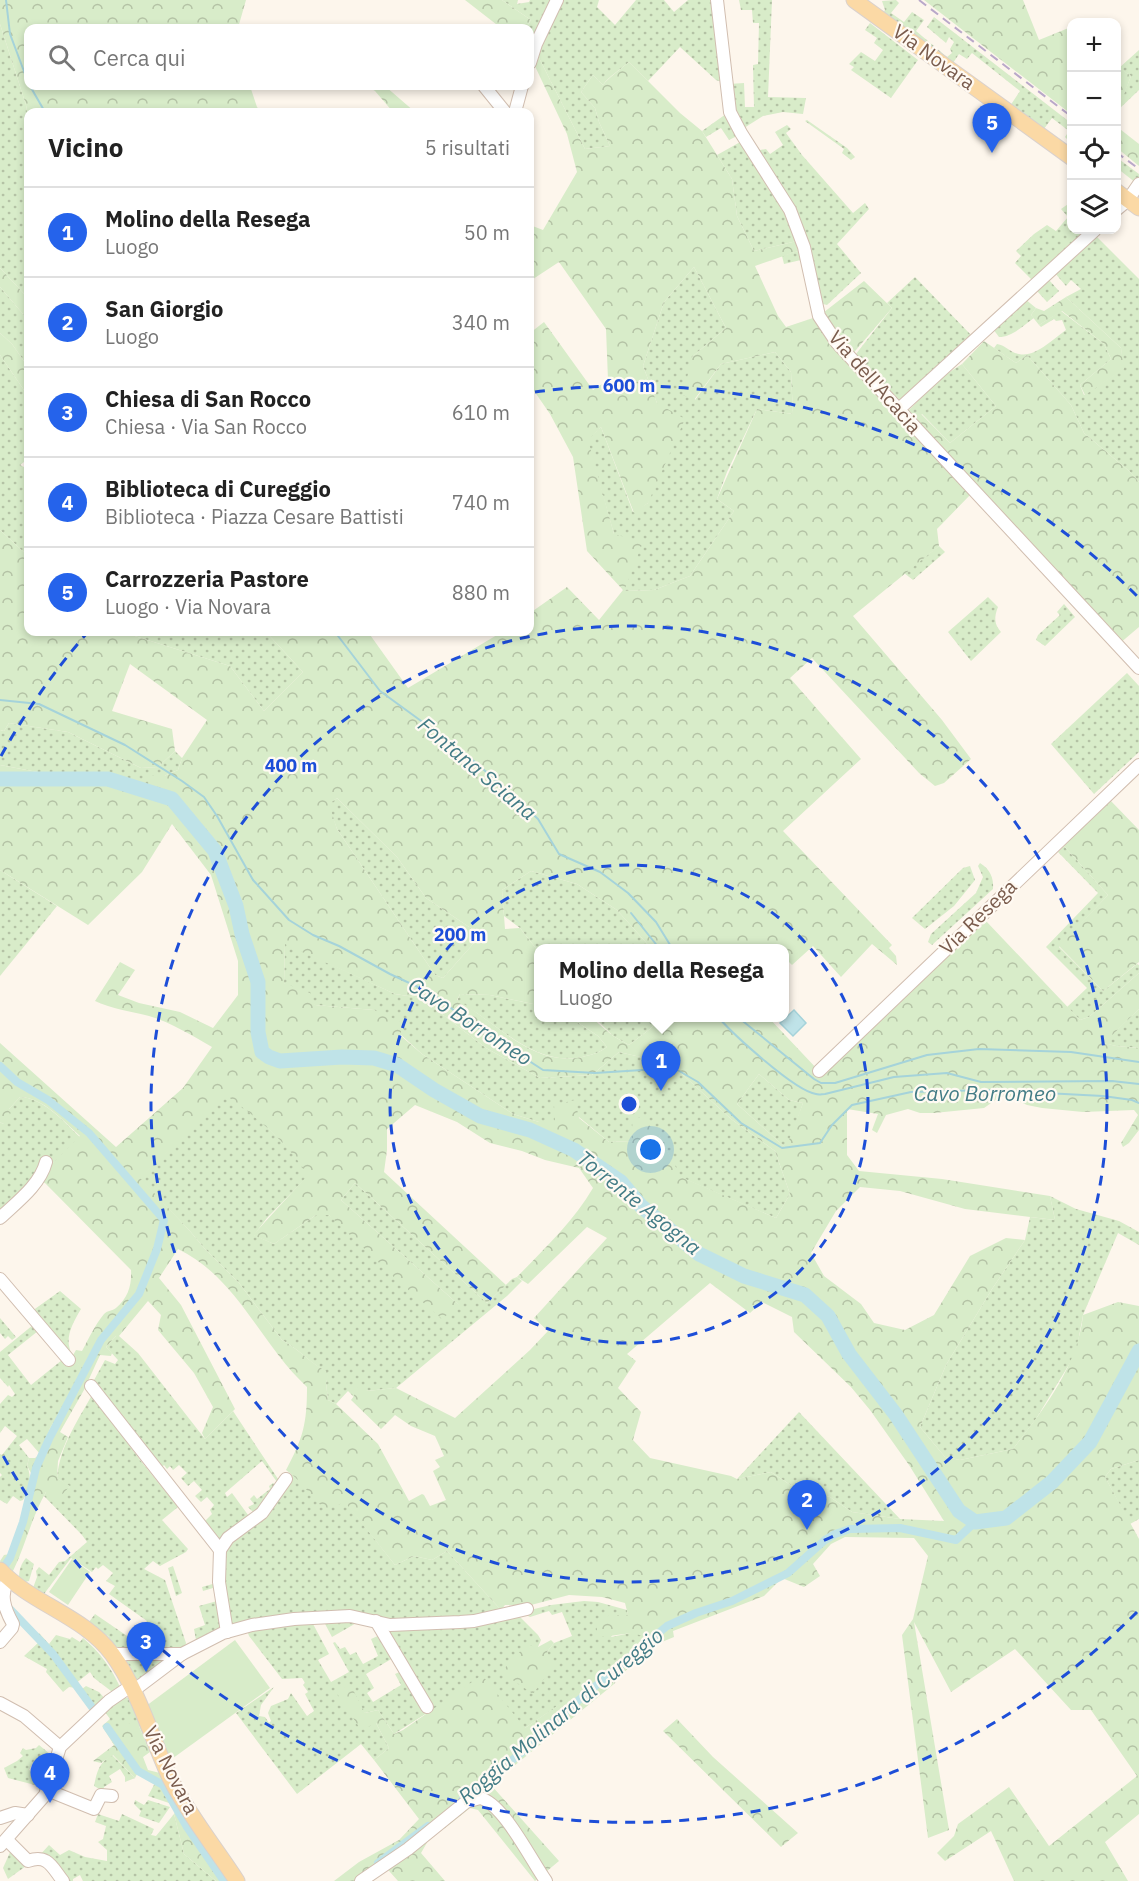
<!DOCTYPE html>
<html lang="it">
<head>
<meta charset="utf-8">
<style>
  :root { --surface:#fff; --page:#f6f6f6; --text:#222; --muted:#767676; --line:#e0e0e0; --accent:#2563eb }
  body { margin:0; font-family:"IBM Plex Sans",sans-serif; background:var(--page); color:var(--text) }
  .controls { position:absolute; right:18px; top:18px; display:grid; overflow:hidden; border-radius:12px; box-shadow:0 3px 9px #0003 }
  .controls button { width:54px; height:54px; display:grid; place-items:center; padding:0; border:0; border-bottom:2px solid var(--line); background:var(--surface); color:var(--text); font:30px sans-serif }
  .you { position:absolute; left:651px; top:1150px; width:21px; height:21px; margin:-15px; border:4px solid #fff; border-radius:50%; background:#1a73e8; box-shadow:0 0 0 9px #1a73e833 }
  .badge { display:grid; place-items:center; width:39px; height:39px; border-radius:50%; background:var(--accent); color:#fff; font-size:20px; font-weight:700 }
  .pin { position:absolute; translate:-50% -50px; filter:drop-shadow(0 2px 3px #0008) }
  .pin::after { content:''; position:absolute; top:32px; width:21px; height:18px; background:inherit; clip-path:polygon(0 0,100% 0,50% 100%) }
  .popup { position:absolute; left:534px; top:944px; width:255px; height:78px; box-sizing:border-box; display:grid; place-content:center; border-radius:12px; background:var(--surface); filter:drop-shadow(0 2px 4px #0005); font-size:20px; white-space:nowrap; color:var(--muted) }
  .popup b { font-size:22px; color:var(--text) }
  .popup::after { content:''; position:absolute; left:50%; top:100%; margin-left:-12px; border:12px solid transparent; border-top-color:var(--surface) }
  .list { margin:0; padding:0; list-style:none }
  h2 { display:flex; justify-content:space-between; align-items:center; height:78px; margin:0; padding:0 24px; font-size:26px }
  h2 small { font-size:20px; font-weight:400; color:var(--muted) }
  .list li { display:grid; grid-template-columns:39px 1fr auto; gap:18px; align-items:center; box-sizing:border-box; height:90px; padding:0 24px; border-top:2px solid var(--line) }
  .list b { display:block; font-size:22px; white-space:nowrap }
  .list p { margin:0; font-size:20px; white-space:nowrap; color:var(--muted) }
  .list em { font-size:20px; font-style:normal; color:var(--muted) }
  .icon { flex:none; width:33px; height:33px; fill:none; stroke:currentColor; stroke-width:2; stroke-linecap:round; stroke-linejoin:round }
  .map { position:relative; flex:none; width:1139px; height:1881px; overflow:hidden }
  .search { position:absolute; background:var(--surface); box-shadow:0 3px 9px #0003; left:24px; top:24px; width:510px; height:66px; display:flex; align-items:center; gap:15px; box-sizing:border-box; padding:0 21px; border-radius:12px; color:var(--muted); font-size:22px }
  .panel { position:absolute; background:var(--surface); box-shadow:0 3px 9px #0003; left:24px; top:108px; width:510px; height:528px; border-radius:12px }
  .map>svg:first-child { display:block }
</style>
</head>
<body>
<div class="map">
<svg width="1139" height="1881" viewBox="0 0 1139 1881">
  <defs>
    <pattern id="grass-dots" width="8" height="8" patternUnits="userSpaceOnUse" patternTransform="scale(1.5)"><rect width="8" height="8" fill="#d8ecc9"/><path d="M2 2h.1M6 6h.1" fill="none" stroke="#b4c2a5" stroke-width="1.8" stroke-linecap="round"/></pattern>
    <pattern id="forest-crowns" width="20" height="18" patternUnits="userSpaceOnUse" patternTransform="scale(1.5)"><rect width="20" height="18" fill="#d8ecc9"/><path d="M2 6a3 3 0 1 1 6 0M12 15a3 3 0 1 1 6 0" fill="none" stroke="#b4c2a5"/></pattern>
  </defs>
  <rect width="100%" height="100%" fill="#fdf6ec"/>
  <g fill="url(#grass-dots)">
    <polygon points="502,0 518,0 517,4 529,2 530,0 553,0 530,54 530,28 526,28 531,20"/>
    <path d="M 561,0 L 599,0 L 597,7 L 615,25 L 636,0 L 664,0 L 674,12 L 688,0 L 714,0 L 722,82 L 716,80 L 680,47 L 648,81 L 629,62 C 621,69 608,77 603,85 L 593,75 L 581,92 L 595,108 L 599,122 L 610,146 L 585,149 L 536,52 Z"/>
    <polygon points="739,0 772,0 768,97 806,98 803,114 783,112 763,116 744,128 732,112 729,84 744,83 745,107 754,107 753,65 758,64 759,23 753,23 752,10 741,10"/>
    <polygon points="896,0 899,3 891,13 904,22 912,12 924,20 916,31 947,57 952,53 950,49 954,42 949,37 946,43 927,27 934,17 1071,123 1071,152 1066,146 1070,142 1065,137 1069,131 1052,118 1041,133 1008,109 1020,91 972,53 967,59 959,54 953,63 881,17 885,10 882,1"/>
    <polygon points="870,23 918,60 891,98 851,70 854,67 849,64 861,52 875,61 883,50 874,43 877,38 865,30"/>
    <polygon points="0,24 26,105 28,119 28,298 0,268"/>
    <polygon points="1139,50 1139,90 1117,111 1131,76 1119,68"/>
    <polygon points="726,114 737,136 729,140 721,128 706,137 702,131"/>
    <polygon points="807,120 847,148 855,157 851,160 842,153 844,149 805,121"/>
    <polygon points="787,125 791,129 786,133 802,155 853,213 865,203 869,209 837,244 861,273 827,305 823,304 807,238 749,141 751,138 760,150 766,149 770,154 783,145 775,132"/>
    <polygon points="742,141 787,211 805,259 784,264 782,256 798,251 797,241 754,251 737,216 732,179 717,155"/>
    <polygon points="1116,157 1139,174 1139,180 1136,183 1117,168"/>
    <polygon points="1071,202 1072,230 1091,230 1034,282 1015,263 1021,256 1016,251 1034,234 1047,225 1056,231 1068,217 1061,209"/>
    <path d="M 1096,236 L 1139,279 L 1139,482 L 1129,471 L 1084,433 L 1071,405 L 1027,355 L 1016,363 L 994,348 L 997,344 C 1006,345 1010,353 1019,354 C 1035,358 1054,338 1066,330 L 1062,320 L 1056,321 L 1054,319 L 1041,327 L 1039,325 L 1061,311 L 1104,344 L 1111,359 L 1080,385 L 1084,395 L 1123,369 L 1121,348 L 1066,297 L 1081,289 L 1071,280 L 1066,286 L 1054,272 Z"/>
    <polygon points="694,267 726,328 692,357 695,400 721,364 775,352 791,372 793,414 757,409 727,472 717,499 734,511 690,576 654,590 623,591 614,534 587,440 601,427 633,512 648,503 657,403 643,366 664,302"/>
    <polygon points="915,277 971,335 895,407 852,359 892,308 887,303"/>
    <polygon points="1049,280 1059,291 1047,302 1037,291"/>
    <polygon points="0,287 28,320 28,367 12,344 0,333"/>
    <path d="M 1025,299 L 1036,308 L 1031,315 L 1034,318 C 1024,325 1012,337 999,337 L 993,329 Z"/>
    <polygon points="0,355 28,396 28,459 20,465 28,469 28,556 0,530"/>
    <polygon points="962,364 996,406 950,443 922,414 911,424 903,416 942,377"/>
    <polygon points="939,546 945,552 913,580 904,573"/>
    <path d="M 988,597 L 998,607 C 994,617 994,624 1001,632 L 971,661 L 948,632 Z"/>
    <polygon points="1064,604 1075,617 1045,646 1036,640 1038,635 1060,615 1057,612"/>
    <polygon points="122,632 266,632 303,672 264,711 230,666"/>
    <polygon points="1127,673 1139,686 1139,752 1094,794 1051,744"/>
    <polygon points="9,723 68,732 141,768 158,767 175,751 182,758 178,770 164,776 149,798 102,784 0,765 0,730 4,731"/>
    <polygon points="337,798 397,857 426,898 481,935 443,978 435,975 337,829 328,804"/>
    <polygon points="1064,846 1108,895 1059,947 1103,991 1137,964 1139,965 1139,973 1089,1017 1080,1020 1067,1007 1087,988 1046,947 1098,893 1058,852"/>
    <path d="M 980,863 C 990,869 994,878 993,889 L 932,945 L 928,942 L 931,934 L 976,893 L 983,877 L 978,866 Z"/>
    <polygon points="970,866 975,880 954,906 925,929 912,918 963,868"/>
    <polygon points="0,870 57,906 0,976"/>
    <polygon points="531,871 577,884 617,910 651,948 538,948 538,951 520,928 504,916 502,890"/>
    <polygon points="285,943 395,994 421,998 486,1048 540,1078 592,1075 619,1052 675,1065 682,1074 731,1119 775,1151 790,1194 776,1218 680,1177 659,1135 633,1141 609,1142 579,1117 555,1122 539,1122 513,1114 422,1054 374,1010 315,1005 284,983"/>
    <path d="M 460,994 L 490,995 L 538,1005 L 538,1018 L 571,1018 L 598,1036 L 607,1047 C 600,1052 595,1054 586,1056 C 535,1070 499,1023 457,1001 Z"/>
    <polygon points="1139,1009 1139,1048 1116,1046 1103,1043"/>
    <polygon points="595,1018 661,1018 650,1029 629,1045 613,1036"/>
    <polygon points="759,1074 789,1100 803,1103 787,1149 737,1104"/>
    <path d="M 227,1095 C 261,1120 285,1140 309,1175 L 267,1218 L 254,1235 L 274,1244 L 316,1215 L 329,1215 L 459,1305 L 341,1200 L 355,1183 L 487,1303 L 512,1279 L 517,1277 L 522,1281 L 507,1296 L 396,1388 L 366,1391 L 354,1397 L 348,1391 L 336,1404 L 328,1400 L 326,1383 L 328,1373 C 311,1364 299,1349 282,1340 L 239,1283 L 205,1249 L 189,1230 L 139,1178 Z"/>
    <path d="M 20,1097 C 44,1098 63,1121 80,1137 L 60,1158 L 38,1174 L 0,1213 L 0,1122 L 3,1124 L 9,1109 Z"/>
    <polygon points="1050,1196 1076,1209 1119,1221 1139,1232 1139,1245 1118,1233 1083,1315 1076,1353 1036,1419 1013,1449 960,1460 945,1457 920,1427 946,1365 992,1289 1025,1240 1030,1217 1055,1220"/>
    <path d="M 60,1291 L 81,1309 C 66,1334 62,1348 84,1370 L 50,1428 L 40,1454 L 27,1439 L 19,1445 L 29,1458 L 27,1466 C 32,1476 30,1490 23,1500 L 20,1501 L 13,1496 L 7,1504 L 0,1500 L 0,1477 L 2,1475 L 0,1473 L 0,1454 L 2,1455 L 17,1436 L 5,1426 L 0,1433 L 0,1404 L 8,1395 L 12,1397 L 15,1394 L 9,1385 L 8,1387 L 0,1378 L 0,1352 L 33,1325 L 38,1331 L 8,1355 L 31,1385 L 62,1360 L 32,1311 Z"/>
    <polygon points="0,1318 16,1337 12,1340 8,1336 5,1339 0,1333"/>
    <polygon points="116,1336 119,1336 138,1353 205,1439 233,1411 280,1482 277,1482 262,1461 225,1493 227,1497 232,1493 251,1519 219,1544 203,1523 212,1514 210,1510 214,1505 207,1497 201,1502 195,1496 202,1490 194,1481 188,1486 181,1478 187,1473 179,1465 173,1470 170,1466 167,1469 164,1465 161,1468 93,1382 105,1360 115,1364 118,1360 106,1347"/>
    <path d="M 92,1395 L 140,1460 L 178,1507 L 162,1520 L 188,1549 L 186,1552 L 160,1566 L 153,1561 L 144,1569 L 165,1580 L 186,1643 L 184,1651 L 121,1648 L 114,1646 L 108,1636 L 67,1612 L 71,1609 L 89,1622 L 95,1614 L 133,1640 L 147,1621 L 109,1594 L 115,1586 L 106,1581 L 113,1573 L 103,1565 L 98,1569 L 96,1567 L 92,1572 L 71,1558 L 44,1594 L 33,1588 L 37,1577 L 36,1571 L 39,1567 L 49,1575 L 59,1562 L 65,1561 L 87,1542 L 82,1535 L 44,1496 L 46,1492 L 70,1487 L 57,1478 C 60,1446 77,1422 92,1395 Z"/>
    <polygon points="799,1412 900,1519 852,1512 830,1497 792,1486 771,1472 737,1479"/>
    <polygon points="1139,1460 1139,1519 1130,1524 1105,1477 1111,1469"/>
    <polygon points="291,1474 345,1501 395,1565 414,1556 432,1560 447,1551 501,1610 473,1618 231,1623 224,1582 224,1551 283,1491"/>
    <polygon points="273,1483 277,1486 255,1514 248,1507 254,1504 250,1499 254,1495 257,1499 270,1489 269,1486"/>
    <path d="M 26,1558 L 34,1564 L 29,1581 L 25,1582 L 19,1578 C 19,1570 21,1564 26,1558 Z"/>
    <polygon points="173,1566 182,1593 176,1596 168,1568"/>
    <polygon points="216,1583 222,1629 204,1641 196,1640 194,1629 205,1625 199,1606 217,1601 213,1588 203,1591 202,1587"/>
    <polygon points="584,1601 598,1602 627,1610 628,1615 611,1637 636,1632 648,1638 616,1664 623,1673 614,1684 606,1673 525,1728 431,1711 388,1636 393,1627 519,1616 538,1635 541,1640 538,1647 547,1652 554,1643 572,1636 562,1612 552,1615 549,1611 530,1617 528,1616 530,1610 551,1605"/>
    <polygon points="312,1622 329,1654 318,1660 331,1682 349,1672 333,1643 335,1642 340,1649 345,1647 350,1655 356,1652 363,1664 378,1656 371,1639 380,1635 393,1658 366,1674 374,1688 367,1693 373,1702 401,1685 395,1674 402,1671 427,1713 394,1734 378,1710 365,1713 336,1691 376,1723 389,1748 374,1760 361,1744 297,1794 236,1713 274,1687 261,1705 259,1716 265,1717 269,1723 271,1721 268,1713 271,1706 288,1699 291,1693 307,1716 314,1711 305,1694 308,1692 303,1685 305,1683 302,1678 282,1679 249,1636 247,1630"/>
    <polygon points="324,1622 358,1622 332,1637"/>
    <path d="M 39,1633 L 49,1644 L 56,1635 L 70,1639 L 72,1637 L 80,1642 L 83,1638 C 100,1652 112,1669 121,1689 L 115,1694 L 94,1678 L 90,1672 L 75,1684 L 82,1689 L 86,1686 L 99,1692 L 107,1701 L 93,1712 L 86,1705 L 87,1702 L 76,1688 L 69,1687 L 63,1692 L 46,1672 L 47,1669 L 24,1656 L 39,1642 L 36,1637 Z"/>
    <polygon points="124,1660 169,1660 138,1684"/>
    <polygon points="123,1698 128,1698 152,1751 150,1752 139,1726 114,1745 102,1726 110,1719 105,1712"/>
    <polygon points="39,1745 50,1754 44,1763 34,1761 29,1770 38,1774 35,1785 8,1778 4,1768 17,1761 23,1756 20,1753 23,1748 26,1750 36,1748"/>
    <path d="M 112,1755 L 135,1778 L 125,1782 L 125,1777 L 120,1769 L 109,1776 L 112,1782 L 104,1787 L 103,1791 L 94,1786 C 97,1771 99,1763 112,1755 Z"/>
    <polygon points="155,1783 162,1788 172,1804 148,1796"/>
    <polygon points="135,1800 144,1805 148,1800 170,1807 159,1823 139,1816 141,1811 134,1804"/>
    <polygon points="98,1814 119,1821 122,1814 154,1829 151,1835 156,1836 174,1814 184,1854 216,1881 83,1881 80,1875 73,1879 73,1881 62,1881 39,1856 49,1845 60,1855 69,1850 85,1857 107,1861 107,1850 98,1842 103,1839 106,1826 95,1822"/>
    <polygon points="11,1850 26,1866 8,1879 3,1868"/>
  </g>
  <g fill="url(#forest-crowns)" fill-rule="evenodd">
    <polygon points="0,0 246,0 238,28 28,28 28,86 250,86 257,107 261,112 28,112 28,119 26,105 0,24"/>
    <polygon points="465,0 502,0 531,20 526,28 501,28"/>
    <polygon points="924,0 1023,0 1039,40 1071,27 1071,114"/>
    <path d="M 536,52 L 585,149 L 610,146 L 599,122 L 595,108 L 581,92 L 593,75 L 603,85 C 608,78 621,69 629,62 L 680,113 L 702,131 L 732,179 L 737,216 L 754,251 L 797,241 L 798,251 L 755,266 L 778,316 L 786,327 L 819,316 L 864,281 L 892,308 L 850,357 L 971,494 L 937,529 L 939,546 L 853,616 L 942,720 L 971,759 L 944,783 L 935,786 L 919,773 L 812,658 L 790,678 L 861,759 L 783,831 L 892,945 L 889,948 L 896,956 L 897,965 L 872,944 L 841,977 L 813,946 L 792,965 L 786,959 L 784,961 L 784,948 L 651,948 L 617,910 L 577,884 L 531,871 L 502,890 L 505,929 L 520,928 L 538,951 L 538,1005 L 490,995 L 460,994 L 457,1000 C 498,1023 535,1070 586,1056 C 595,1054 600,1052 607,1047 L 598,1036 L 571,1018 L 592,1018 L 613,1036 L 629,1045 L 650,1029 L 661,1018 L 769,1018 L 818,1070 L 986,921 L 1080,1020 L 1089,1017 L 1139,973 L 1139,1009 L 1104,1043 L 1116,1046 L 1139,1048 L 1139,1130 L 1129,1143 L 1123,1147 L 1121,1143 L 1138,1115 L 1134,1110 L 1083,1112 L 1042,1108 L 1027,1105 L 1007,1096 L 1000,1097 L 984,1108 L 934,1113 L 920,1113 L 908,1109 L 886,1115 L 877,1133 L 872,1130 L 878,1114 L 847,1109 L 847,1155 L 859,1171 L 942,1179 L 1050,1196 L 1055,1220 L 965,1209 L 900,1191 L 860,1187 L 836,1211 L 811,1253 L 824,1276 L 861,1304 L 874,1323 L 905,1330 L 934,1315 L 970,1256 L 1006,1238 L 1025,1240 L 992,1289 L 946,1365 L 920,1427 L 945,1457 L 960,1460 L 1013,1449 C 1043,1410 1078,1366 1083,1315 L 1118,1302 L 1139,1306 L 1139,1460 L 1111,1469 L 1105,1477 L 1139,1539 L 1139,1814 L 1105,1842 L 1128,1881 L 1014,1881 L 991,1831 L 945,1861 L 937,1853 L 954,1836 L 958,1824 L 1009,1787 L 1049,1846 L 1137,1776 L 1091,1710 L 1071,1710 L 1015,1649 L 951,1692 L 914,1622 L 949,1830 L 928,1838 L 902,1635 L 913,1619 L 928,1556 L 914,1538 L 845,1537 L 831,1544 L 813,1564 L 820,1576 L 804,1587 L 782,1578 L 764,1596 L 673,1631 L 674,1637 L 657,1644 L 623,1673 L 616,1665 L 648,1638 C 629,1629 619,1637 598,1636 L 596,1624 L 609,1615 L 628,1615 L 625,1603 L 602,1597 L 569,1595 L 531,1605 L 505,1605 L 501,1610 L 447,1551 L 432,1560 L 414,1556 L 395,1565 L 345,1502 L 325,1510 L 295,1477 L 286,1470 C 303,1438 307,1424 307,1387 C 260,1344 238,1278 178,1249 L 159,1278 L 181,1305 L 235,1409 L 205,1439 L 202,1433 L 213,1407 L 194,1373 L 158,1330 L 161,1315 L 148,1301 L 119,1336 L 116,1336 L 106,1347 L 112,1353 L 111,1356 L 100,1355 L 84,1390 L 60,1432 L 68,1437 L 58,1461 L 57,1478 L 70,1486 L 57,1500 L 46,1492 C 31,1518 25,1548 11,1575 L 0,1561 L 4,1555 L 10,1554 C 25,1529 29,1502 37,1475 L 31,1473 L 27,1466 L 29,1458 L 35,1458 L 40,1454 L 50,1428 L 83,1370 L 72,1357 L 76,1350 L 82,1351 C 89,1338 95,1325 104,1314 C 108,1310 112,1311 116,1308 C 128,1298 132,1285 131,1270 L 45,1183 L 39,1182 L 49,1167 L 80,1136 C 63,1121 44,1098 20,1097 L 9,1109 L 10,1116 L 3,1124 L 0,1122 L 0,1043 L 116,1147 L 183,1088 L 212,1047 C 191,1035 172,1023 149,1016 C 130,1011 112,1009 95,1001 L 120,962 L 135,970 L 118,995 L 139,1003 L 180,1012 L 213,1028 L 238,995 L 238,961 L 211,875 L 172,824 L 142,872 L 88,925 L 0,870 L 0,765 L 102,784 L 149,798 L 148,776 L 164,776 L 178,770 L 182,758 L 207,720 L 130,664 L 112,711 L 172,729 L 175,751 L 158,767 L 141,768 L 68,732 L 9,723 L 4,731 L 0,730 L 0,530 L 28,556 L 28,632 L 122,632 L 230,666 L 264,711 L 303,672 L 266,632 L 368,632 L 408,688 L 502,632 L 530,632 L 530,613 L 567,587 L 599,620 L 623,590 L 587,551 L 573,457 L 550,414 L 530,385 L 530,333 L 544,322 L 593,390 L 608,380 L 606,329 L 559,262 L 530,281 L 530,225 L 543,230 L 577,172 L 567,134 L 533,62 ZM 694,267 L 726,328 L 692,357 L 683,395 L 694,400 L 721,364 L 775,352 L 791,372 L 793,414 L 757,409 L 717,499 L 734,511 L 690,576 L 654,590 L 624,591 L 643,542 L 614,534 L 588,440 L 601,427 L 634,513 L 648,503 L 685,419 L 657,403 L 643,366 L 664,302 ZM 337,798 L 397,857 L 426,898 L 481,935 L 443,978 L 435,975 L 337,829 L 329,804 ZM 285,944 L 395,994 L 421,998 L 486,1048 L 540,1078 L 592,1075 L 619,1052 L 675,1065 L 682,1074 L 731,1119 L 775,1151 L 790,1194 L 776,1218 L 681,1177 L 659,1135 L 642,1118 L 632,1118 L 633,1141 L 609,1142 L 579,1118 L 575,1100 L 554,1105 L 555,1122 L 539,1122 L 513,1114 L 422,1054 L 401,1036 L 401,1022 L 374,1010 L 315,1005 L 310,993 L 284,983 ZM 759,1074 L 789,1100 L 803,1103 L 786,1148 L 737,1104 ZM 227,1096 C 260,1120 285,1140 308,1175 L 253,1235 L 274,1244 L 316,1215 L 329,1215 L 396,1279 L 442,1319 L 459,1305 L 341,1200 L 355,1183 L 487,1303 L 506,1285 L 384,1172 L 387,1150 L 387,1129 L 415,1105 L 457,1122 L 490,1143 L 522,1151 L 545,1160 L 579,1168 L 593,1188 C 573,1222 544,1249 517,1277 L 528,1284 L 587,1227 L 607,1238 L 534,1318 L 548,1331 L 530,1350 L 455,1418 L 396,1388 L 366,1391 L 355,1386 L 354,1396 L 351,1400 L 381,1429 L 395,1415 L 411,1426 L 435,1436 L 444,1456 L 435,1460 L 440,1467 L 433,1471 L 446,1500 L 430,1506 L 424,1495 L 422,1494 L 409,1501 L 378,1444 L 336,1404 L 328,1400 L 326,1383 L 329,1373 C 311,1364 299,1349 282,1340 L 239,1283 L 205,1249 L 189,1230 L 140,1178 ZM 710,1283 L 750,1313 L 762,1302 L 792,1317 L 794,1332 L 851,1387 L 870,1410 L 909,1465 L 944,1521 L 900,1519 L 852,1512 L 830,1497 L 792,1486 L 771,1472 L 737,1479 L 731,1476 L 650,1458 L 633,1440 L 641,1412 L 618,1388 L 636,1361 L 627,1354 Z"/>
    <polygon points="1117,66 1131,76 1122,100 1117,108"/>
    <polygon points="367,86 385,86 415,112 393,112 375,91"/>
    <polygon points="1116,126 1139,144 1139,166 1117,148"/>
    <polygon points="0,268 28,298 28,320 0,287"/>
    <polygon points="1066,297 1121,348 1124,369 1085,395 1080,385 1111,359 1104,344 1062,311 1039,325 1031,315 1036,308 1044,311"/>
    <polygon points="0,333 12,344 28,367 28,396 0,355"/>
    <polygon points="984,341 1016,363 1027,355 1071,405 1084,433 1129,471 1139,482 1139,627 1119,644 914,421 921,414 950,443 996,406 962,364"/>
    <polygon points="1110,800 1139,830 1139,962 1103,991 1059,946 1108,895 1064,846"/>
    <polygon points="551,1640 554,1643 547,1652 554,1665 533,1694 501,1672 526,1645 538,1647"/>
    <polygon points="606,1672 614,1684 491,1785 559,1861 535,1881 478,1810 470,1808 445,1828 432,1834 421,1853 445,1881 398,1881 382,1863 357,1881 334,1881 359,1862 399,1840 419,1819 374,1760 389,1748 376,1723 361,1730 336,1692 350,1684 365,1713 378,1710 394,1734 403,1730 482,1675 525,1728"/>
    <polygon points="677,1719 713,1757 798,1833 781,1847 663,1731"/>
    <polygon points="124,1722 139,1726 150,1752 143,1757 148,1770 160,1773 175,1802 172,1804 162,1788 137,1774 135,1778 113,1755 101,1763 93,1761 118,1742 114,1732"/>
    <polygon points="179,1807 228,1881 216,1881 184,1854 174,1814"/>
  </g>
  <g fill="#d8ecc9">
    <polygon points="72,1559 90,1572 68,1605 49,1592"/>
    <polygon points="235,1640 270,1688 169,1761 146,1706"/>
  </g>
  <polygon fill="#bfe3e8" stroke="#a5d3da" stroke-width="1.5" points="794,1010 806,1023 793,1036 780,1023"/>
  <g fill="none" stroke-linecap="round" stroke-linejoin="round">
    <g stroke="#a5d3da" stroke-width="2">
      <polyline points="6,0 10,34 28,82"/>
      <polyline points="30,86 45,112"/>
      <polyline points="335,632 380,691 461,750 499,783 538,819 559,854 600,872 628,893 656,922 672,948"/>
      <polyline points="0,700 39,704 125,745 182,781 204,797 217,816 253,880 289,920 313,935 339,946 390,974 433,994 469,1022 543,1070 595,1073 674,1068 698,1082 741,1123 782,1148 820,1143 832,1125 852,1105 911,1092 987,1090 1103,1096 1132,1100 1139,1103"/>
      <polyline points="631,913 659,948"/>
      <path d="M 719,1018 C 734,1035 795,1091 816,1094 C 819,1095 822,1094 825,1094 L 894,1077 L 947,1073 L 981,1082 L 1112,1081 L 1139,1084"/>
      <polyline points="739,1018 814,1079 821,1083 835,1083 927,1055 979,1049 1071,1052 1139,1062"/>
    </g>
    <g stroke="#bfe3e8" stroke-width="8">
      <polyline points="0,1066 17,1082 48,1100 89,1133 164,1220 157,1249 139,1294 101,1340 49,1439 36,1468 23,1522 10,1558 0,1573"/>
      <polyline points="8,1607 53,1654 97,1714"/>
      <polyline points="107,1727 138,1771 163,1785 187,1827 224,1881"/>
      <polyline points="462,1800 541,1737 555,1720 667,1626 696,1613 732,1601 788,1573 825,1540 835,1534 850,1529 900,1528 956,1540 975,1522"/>
      <polyline points="378,1863 428,1826"/>
    </g>
    <polyline stroke="#bfe3e8" stroke-width="15" points="0,779 108,779 172,799 215,851 236,906 242,934 258,982 258,1032 262,1052 269,1057 280,1061 342,1057 374,1058 397,1065 434,1090 480,1116 530,1130 574,1150 621,1182 641,1206 699,1254 744,1276 805,1295 828,1316 849,1354 896,1415 959,1511 975,1522 1006,1518 1052,1482 1090,1442 1139,1351"/>
    <g stroke="#d1beb0" stroke-width="14">
      <g id="minor">
        <polyline points="717,0 730,112 741,133 790,210 804,247 819,316 837,343 1139,668"/>
        <polyline points="530,63 536,44 557,0"/>
        <polyline points="484,86 505,112"/>
        <polyline points="515,112 522,86"/>
        <polyline points="1116,210 1128,200 1139,184"/>
        <polyline points="898,410 1095,230"/>
        <polyline points="819,1071 1139,765"/>
        <path d="M 0,1218 C 17,1202 40,1185 46,1162"/>
        <polyline points="0,1279 69,1360"/>
        <polyline points="91,1386 220,1550"/>
        <polyline points="376,1621 427,1707"/>
        <polyline points="227,1632 219,1582 220,1550 228,1538 262,1513 286,1479"/>
        <path d="M 0,1642 L 12,1628 L 13,1624 C 4,1608 0,1595 8,1579"/>
        <polyline points="112,1654 182,1654"/>
        <polyline points="133,1691 182,1654 223,1633 252,1625 294,1619 350,1616 390,1625 460,1622 474,1621 527,1609"/>
        <polyline points="0,1703 24,1716 60,1747"/>
        <polyline points="47,1790 94,1809 101,1795 112,1796"/>
        <polyline points="0,1818 15,1813 28,1815"/>
        <path d="M 7,1840 L 28,1861 C 48,1854 52,1867 63,1881"/>
        <polyline points="0,1846 45,1795 60,1747 109,1701 131,1686"/>
        <path d="M 361,1881 L 408,1849 L 466,1802 L 480,1798 C 504,1804 532,1862 546,1881"/>
      </g>
    </g>
    <g stroke="#dad1cd" stroke-width="17">
      <g id="major">
        <polyline points="854,0 1072,158"/>
        <polyline points="1116,191 1139,208"/>
        <path d="M 0,1570 C 32,1604 84,1616 112,1654 C 139,1691 151,1737 170,1778 C 188,1814 215,1847 237,1881"/>
      </g>
    </g>
    <use href="#minor" stroke="#fff" stroke-width="12"/>
    <use href="#major" stroke="#fbd9a5" stroke-width="15"/>
    <g stroke="#b9a8c9" stroke-width="2" stroke-dasharray="9 6" stroke-linecap="butt">
      <polyline points="919,0 1072,117"/>
      <polyline points="1116,152 1139,169"/>
    </g>
  </g>
  <g fill="none" stroke="#1d4ed8" stroke-width="3" stroke-dasharray="10 8">
    <circle cx="629" cy="1104" r="239"/>
    <circle cx="629" cy="1104" r="478"/>
    <path d="M1137 1612A718 718 0 0 1 1 1452M1 756A718 718 0 0 1 87 633M535 392A718 718 0 0 1 1137 596"/>
  </g>
  <g text-anchor="middle" stroke-width="4.5" stroke-linejoin="round" paint-order="stroke">
    <g font-size="20" fill="#7a5c4d" stroke="#fffaf3">
      <text transform="translate(934 57) rotate(36)" y="7">Via Novara</text>
      <text transform="translate(875 382) rotate(49)" y="7">Via dell'Acacia</text>
      <text transform="translate(978 917) rotate(-44)" y="7">Via Resega</text>
      <text transform="translate(171 1770) rotate(63)" y="7">Via Novara</text>
    </g>
    <g font-size="21" font-style="italic" fill="#437c86" stroke="#fffaf3">
      <text transform="translate(477 769) rotate(40)" y="7">Fontana Sciana</text>
      <text transform="translate(470 1022) rotate(33)" y="7">Cavo Borromeo</text>
      <text x="985" y="1101">Cavo Borromeo</text>
      <text transform="translate(639 1203) rotate(39)" y="7">Torrente Agogna</text>
      <text transform="translate(561 1716) rotate(-40)" y="7">Roggia Molinara di Cureggio</text>
    </g>
  </g>
  <circle cx="629" cy="1104" r="9" fill="#1d4ed8" stroke="#fffaf3" stroke-width="3"/>
  <g font-size="18" text-anchor="middle" font-weight="bold" fill="#1d4ed8" stroke="#fffaf3" stroke-width="4.5" stroke-linejoin="round" paint-order="stroke">
    <text x="629" y="392">600 m</text>
    <text x="291" y="772">400 m</text>
    <text x="460" y="941">200 m</text>
  </g>
</svg>
<div class="controls">
<button>+</button>
<button>−</button>
<button><svg class="icon" aria-label="locate" viewBox="0 0 24 24"><circle cx="12" cy="12" r="6"/><path d="M12 2v4M12 18v4M2 12h4M18 12h4"/></svg></button>
<button><svg class="icon" aria-label="layers" viewBox="0 0 24 24"><path d="M12 4l9 5-9 5-9-5zM3 14l9 5 9-5"/></svg></button>
</div>
<div class="you"></div>
<div class="pin badge" style="left:661px;top:1091px">1</div>
<div class="popup"><b>Molino della Resega</b>Luogo</div>
<div class="pin badge" style="left:807px;top:1530px">2</div>
<div class="pin badge" style="left:146px;top:1672px">3</div>
<div class="pin badge" style="left:50px;top:1803px">4</div>
<div class="pin badge" style="left:992px;top:153px">5</div>
<div class="search"><svg class="icon" aria-label="search" viewBox="0 0 24 24"><circle cx="10" cy="10" r="6"/><path d="M15 15l6 6"/></svg>Cerca qui</div>
<section class="panel">
<h2>Vicino<small>5 risultati</small></h2>
<ul class="list">
<li><span class="badge">1</span><div><b>Molino della Resega</b><p>Luogo</p></div><em>50 m</em></li>
<li><span class="badge">2</span><div><b>San Giorgio</b><p>Luogo</p></div><em>340 m</em></li>
<li><span class="badge">3</span><div><b>Chiesa di San Rocco</b><p>Chiesa · Via San Rocco</p></div><em>610 m</em></li>
<li><span class="badge">4</span><div><b>Biblioteca di Cureggio</b><p>Biblioteca · Piazza Cesare Battisti</p></div><em>740 m</em></li>
<li><span class="badge">5</span><div><b>Carrozzeria Pastore</b><p>Luogo · Via Novara</p></div><em>880 m</em></li>
</ul>
</section>
</div>
</body>
</html>
